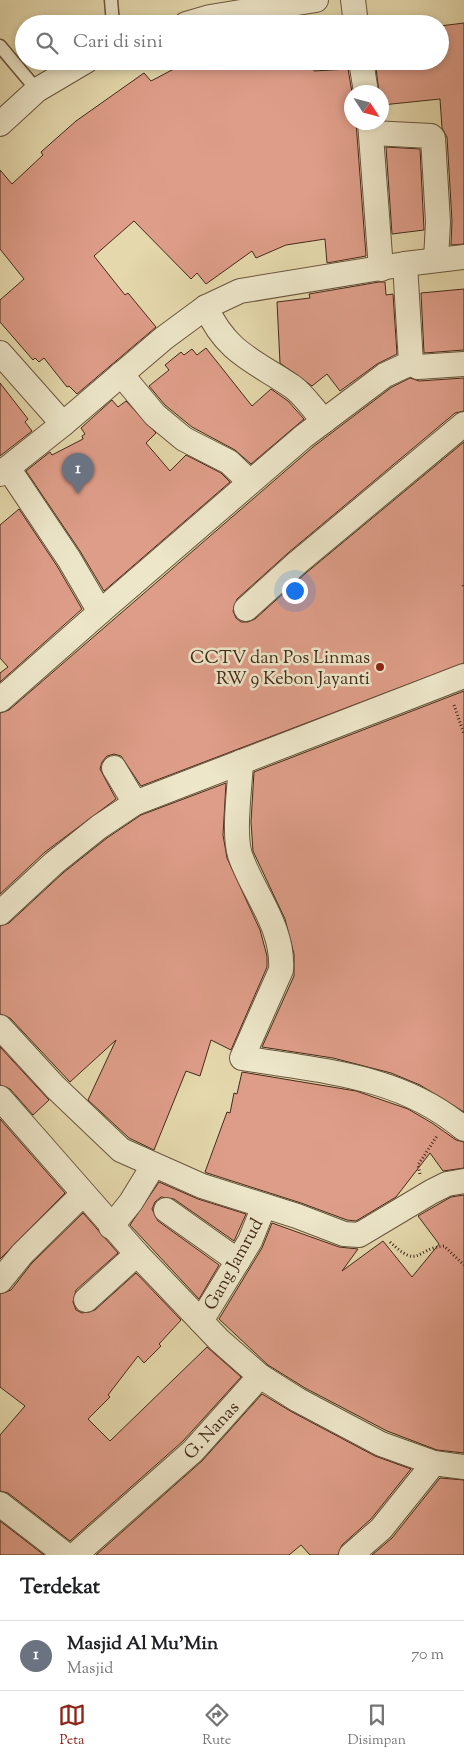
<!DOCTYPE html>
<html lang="id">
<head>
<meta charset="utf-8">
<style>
  :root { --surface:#fff; --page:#f6f6f6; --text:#202124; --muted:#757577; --line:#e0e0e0; --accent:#8f2418 }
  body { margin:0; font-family:"Sorts Mill Goudy",serif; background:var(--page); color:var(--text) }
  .compass { position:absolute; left:344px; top:85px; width:45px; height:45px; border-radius:50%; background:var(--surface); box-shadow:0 2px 8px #0003; rotate:126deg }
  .you { position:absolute; left:294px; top:590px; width:18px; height:18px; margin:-12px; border:4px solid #fff; border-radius:50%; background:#1a73e8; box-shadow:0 0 0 8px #1a73e833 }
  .badge { display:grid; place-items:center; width:32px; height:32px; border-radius:50%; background:var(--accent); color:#fff; font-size:16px; font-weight:700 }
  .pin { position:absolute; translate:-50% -41px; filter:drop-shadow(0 1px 2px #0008) }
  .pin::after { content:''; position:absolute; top:26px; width:18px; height:15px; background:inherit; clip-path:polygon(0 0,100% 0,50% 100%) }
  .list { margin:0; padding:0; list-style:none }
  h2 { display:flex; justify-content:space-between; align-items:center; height:65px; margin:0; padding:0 20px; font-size:21px }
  h2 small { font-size:16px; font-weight:400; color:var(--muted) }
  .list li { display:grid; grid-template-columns:32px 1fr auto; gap:15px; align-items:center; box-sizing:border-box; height:70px; padding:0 20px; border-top:1px solid var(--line) }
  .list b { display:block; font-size:19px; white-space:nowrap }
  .list p { margin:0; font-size:16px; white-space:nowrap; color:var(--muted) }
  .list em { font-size:16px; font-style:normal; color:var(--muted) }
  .icon { flex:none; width:28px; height:28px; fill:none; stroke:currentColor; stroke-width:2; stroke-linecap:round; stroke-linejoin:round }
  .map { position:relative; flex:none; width:464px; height:1555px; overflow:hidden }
  .search { position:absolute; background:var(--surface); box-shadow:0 2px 8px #0003; left:15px; right:15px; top:15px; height:55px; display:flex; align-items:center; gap:12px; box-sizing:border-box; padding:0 18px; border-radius:28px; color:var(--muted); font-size:19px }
  .sheet { height:135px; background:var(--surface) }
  nav { display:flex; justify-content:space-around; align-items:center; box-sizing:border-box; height:70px; border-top:1px solid var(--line); background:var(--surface); font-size:14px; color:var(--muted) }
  nav a { display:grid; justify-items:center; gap:2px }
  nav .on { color:var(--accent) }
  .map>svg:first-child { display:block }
</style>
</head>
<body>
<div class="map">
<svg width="464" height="1555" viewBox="0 0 464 1555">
  <rect width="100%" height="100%" fill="#e4d8ac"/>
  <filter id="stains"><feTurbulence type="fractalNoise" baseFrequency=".004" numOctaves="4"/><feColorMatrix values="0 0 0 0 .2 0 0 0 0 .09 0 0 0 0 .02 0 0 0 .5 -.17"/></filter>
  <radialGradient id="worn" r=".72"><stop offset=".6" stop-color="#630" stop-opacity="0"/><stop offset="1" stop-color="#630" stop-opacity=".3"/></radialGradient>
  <g fill="#de9d89" stroke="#432a19">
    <polygon points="464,23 464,244 451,245 452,221 447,137 442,128 440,99 382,105 382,92 379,92 375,61 440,61 440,26"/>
    <polygon points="189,61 314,61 314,71 348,69 352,92 352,122 356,122 366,256 327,263 325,239 286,245 256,258 252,251 206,284 197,273 191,279 134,221 94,256 125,295 128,293 156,327 77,394 69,386 67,387 44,358 39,362 35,358 33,360 0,322 0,300 24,279 0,249 0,170 12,184 43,155 41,152 76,121 144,73 151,81"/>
    <polygon points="386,147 420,149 424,230 392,234"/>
    <polygon points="379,282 385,282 386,295 393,294 397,354 377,364 340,391 327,374 312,386 280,363 277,302 310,298 309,294"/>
    <polygon points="464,289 464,350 424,353 421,293"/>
    <polygon points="206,348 252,406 271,389 288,401 304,419 251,464 235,450 192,427 165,405 149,386 169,370 165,365 181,352 184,355 192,349 197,355"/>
    <polygon points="410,378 419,381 464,378 464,411 455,413 288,553 237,599 233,611 236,618 241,622 248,622 255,619 306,573 464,442 464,663 141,786 121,756 114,754 107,756 102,762 100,769 116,799 45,852 0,894 0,713 9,710 313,447 392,387"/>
    <polygon points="0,383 28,419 25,422 32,431 0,456"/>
    <polygon points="112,400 118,407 126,401 156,433 146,443 170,471 186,455 221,473 230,482 104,591 80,551 26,471 50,452 52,455 83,439 82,436 85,434 81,428"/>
    <polygon points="19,509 57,566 82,609 0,682 0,673 8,667 0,658 0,525"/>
    <polygon points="464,691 464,1112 420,1085 391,1073 333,1058 262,1047 294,976 294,954 285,919 253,851 251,822 254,772"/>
    <polygon points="226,783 223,835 227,858 260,930 267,956 267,967 231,1050 211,1040 200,1076 186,1071 154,1150 129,1138 88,1100 116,1040 70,1082 10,1018 0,1014 0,926 9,923 63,873 107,838 141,815"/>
    <polygon points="0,1047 49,1100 33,1115 10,1089 0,1085"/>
    <polygon points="242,1072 356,1091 408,1109 432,1123 456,1140 464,1142 464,1168 443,1171 430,1153 396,1197 356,1221 347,1220 301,1203 207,1173 205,1172 227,1112 230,1113 234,1093 237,1094"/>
    <polygon points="0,1119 65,1193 0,1259"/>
    <polygon points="159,1182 198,1199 246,1214 234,1241 174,1199 161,1197 155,1202 152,1209 158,1221 219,1265 199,1299 130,1225"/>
    <polygon points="464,1195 464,1453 437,1450 387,1431 305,1388 268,1365 219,1319 262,1248 272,1223 339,1247 358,1249 342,1271 383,1241 412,1277 439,1244 418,1216 451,1197"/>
    <polygon points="83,1213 118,1253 76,1290 73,1302 76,1310 82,1313 95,1310 136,1273 181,1320 159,1344 161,1346 144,1363 138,1356 108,1395 110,1397 88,1419 110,1441 207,1347 241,1377 183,1441 70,1541 8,1493 0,1491 0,1435 25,1406 0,1387 0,1294 11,1290 32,1263"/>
    <polygon points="262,1394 292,1412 375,1456 411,1469 371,1519 342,1545 338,1555 310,1555 301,1545 289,1555 96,1555 202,1461"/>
    <polygon points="440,1478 464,1480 464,1555 372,1555 392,1538"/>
    <polygon points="0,1521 44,1555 0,1555"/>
  </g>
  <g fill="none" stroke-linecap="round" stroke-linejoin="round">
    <g stroke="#6b563e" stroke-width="15">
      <g id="lane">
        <polyline points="111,0 113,24"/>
        <polyline points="0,46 37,90"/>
      </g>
    </g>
    <g stroke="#6b563e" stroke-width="26">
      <g id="street">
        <polyline points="353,0 356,24"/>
        <polyline points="186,24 210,17 316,0"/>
        <polyline points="361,61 366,92"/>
        <polyline points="370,122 381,269"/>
        <polyline points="0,124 37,90 86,61"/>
        <polyline points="372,133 431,136 433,138 438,222 436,260"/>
        <polyline points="405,264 411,363"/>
        <path d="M 206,307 C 226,353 255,361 293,387 C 304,395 314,410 324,421"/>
        <polyline points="0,353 63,424 0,474"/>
        <polyline points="411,363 418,367 464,364"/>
        <polyline points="121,374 155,415 184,439 229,462 250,482"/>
        <polyline points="63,424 164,338 206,307 240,291 405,264 464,257"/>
        <polyline points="246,609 297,563 464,424"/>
        <polyline points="100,612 304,436 385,375 411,363"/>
        <polyline points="0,700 100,612 69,559 8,468"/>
        <path d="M 241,762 C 240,786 233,833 240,855 C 253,893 284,927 281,970 L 242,1058 C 321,1071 401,1075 464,1129"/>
        <polyline points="114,768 135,803"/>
        <polyline points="0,913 54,863 99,827 135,803 464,676"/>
        <polyline points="0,1027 55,1087 121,1150 202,1186 297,1216 344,1234 359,1235 431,1192 447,1184 464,1181"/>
        <polyline points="0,1098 137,1254 219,1340 260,1376 298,1400 381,1444 434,1463 464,1467"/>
        <polyline points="166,1210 238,1261"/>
        <polyline points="111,1227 131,1202 153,1166"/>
        <polyline points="0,1281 22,1254 83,1194"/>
        <polyline points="86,1300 137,1254"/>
        <polyline points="201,1321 250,1241 264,1206"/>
        <polyline points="0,1504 66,1555"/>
        <polyline points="75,1555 193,1451 260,1376"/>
        <polyline points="351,1555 381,1529 434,1463"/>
      </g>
    </g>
    <g stroke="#432a19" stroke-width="3" stroke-dasharray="1 2.5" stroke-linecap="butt">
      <polyline points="463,585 464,588"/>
      <polyline points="454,705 464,734"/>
      <polyline points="420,1174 418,1165 437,1136"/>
      <path d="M 390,1242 C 420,1270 414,1249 444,1246 L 464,1265"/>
    </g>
    <use href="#lane" stroke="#ede6c9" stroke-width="12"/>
    <use href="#street" stroke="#ede6c9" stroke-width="24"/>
  </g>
  <circle fill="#8f2418" stroke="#ede6c9" stroke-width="2" cx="380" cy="667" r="5"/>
  <g text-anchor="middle" stroke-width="5" stroke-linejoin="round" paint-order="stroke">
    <g font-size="18" fill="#432a19" stroke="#ede6c9" text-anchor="end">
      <text x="370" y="663">CCTV dan Pos Linmas<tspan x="370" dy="21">RW 9 Kebon Jayanti</tspan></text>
    </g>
    <g font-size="18" fill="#432a19" stroke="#ede6c9">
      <text transform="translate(233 1264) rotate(-61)" y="6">Gang Jamrud</text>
      <text transform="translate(211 1430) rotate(-47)" y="6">G. Nanas</text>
    </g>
  </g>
  <rect width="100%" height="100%" filter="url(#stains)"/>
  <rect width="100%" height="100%" fill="url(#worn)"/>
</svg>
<svg class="compass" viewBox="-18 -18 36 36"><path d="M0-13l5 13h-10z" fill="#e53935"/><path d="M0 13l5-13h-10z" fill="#757577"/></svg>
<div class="you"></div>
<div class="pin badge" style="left:78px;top:494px;background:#6b7280">1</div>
<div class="search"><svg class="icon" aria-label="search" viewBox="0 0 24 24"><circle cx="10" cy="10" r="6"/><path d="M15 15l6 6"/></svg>Cari di sini</div>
</div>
<section class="sheet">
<h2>Terdekat<small></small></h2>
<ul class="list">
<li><span class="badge" style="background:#6b7280">1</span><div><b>Masjid Al Mu'Min</b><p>Masjid</p></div><em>70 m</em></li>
</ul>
</section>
<nav>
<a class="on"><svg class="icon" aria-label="map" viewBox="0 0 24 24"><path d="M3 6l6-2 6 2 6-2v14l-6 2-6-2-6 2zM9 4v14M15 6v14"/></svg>Peta</a>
<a><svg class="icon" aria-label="directions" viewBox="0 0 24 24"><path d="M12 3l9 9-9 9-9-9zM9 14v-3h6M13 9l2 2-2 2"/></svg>Rute</a>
<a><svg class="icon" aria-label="saved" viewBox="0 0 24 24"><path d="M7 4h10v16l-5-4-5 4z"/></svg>Disimpan</a>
</nav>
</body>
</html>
